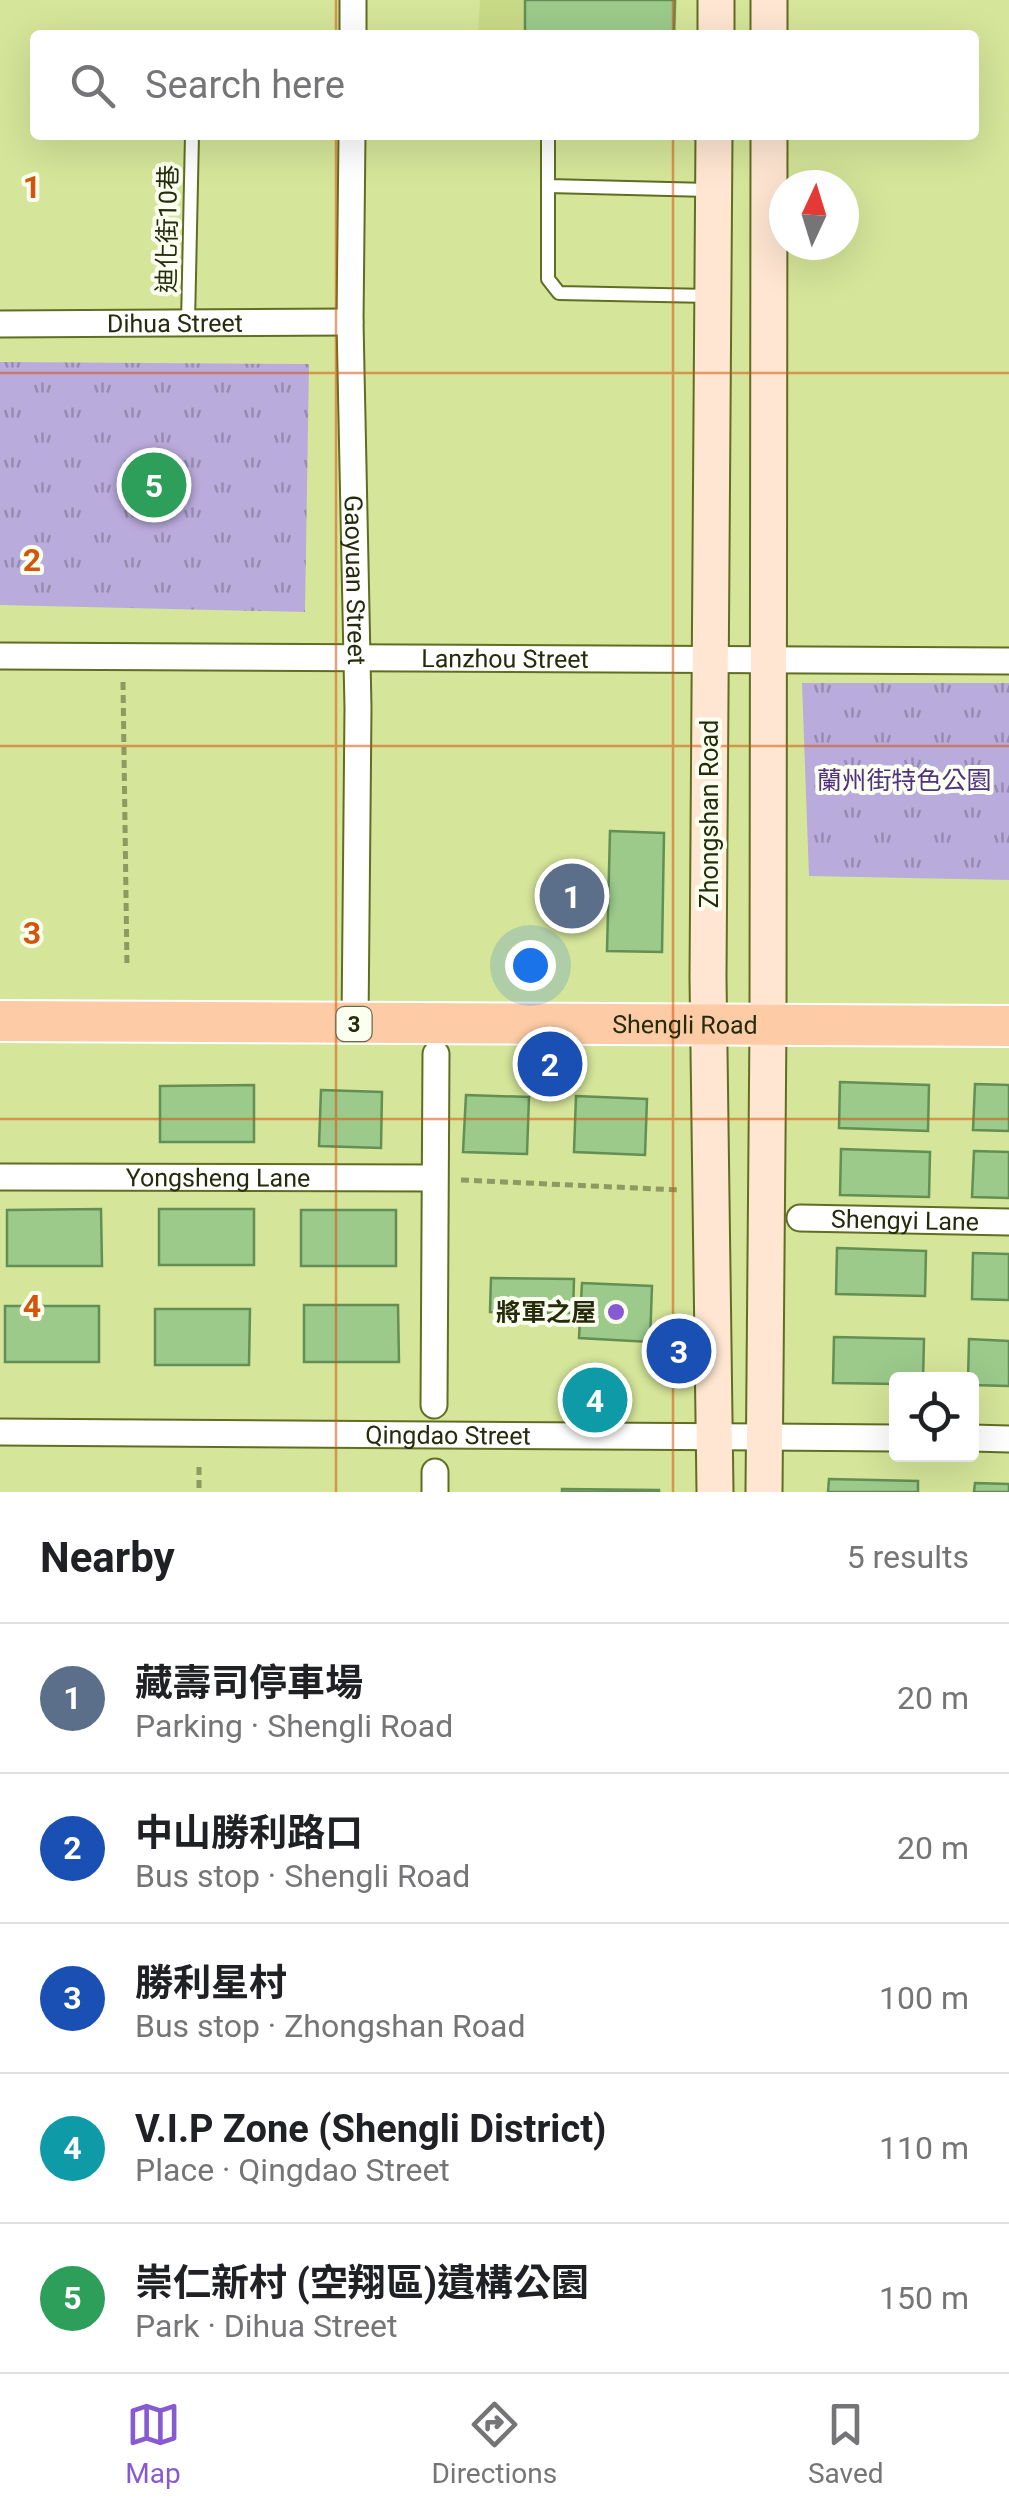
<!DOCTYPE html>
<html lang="en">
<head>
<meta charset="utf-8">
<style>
  :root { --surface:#fff; --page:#f2f2f2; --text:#202124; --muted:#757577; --line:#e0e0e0; --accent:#8759d2 }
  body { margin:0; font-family:Roboto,"Noto Sans TC",sans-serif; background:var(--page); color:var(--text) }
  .controls { position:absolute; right:30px; bottom:30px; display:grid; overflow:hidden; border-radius:10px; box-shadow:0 10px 40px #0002 }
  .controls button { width:90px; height:90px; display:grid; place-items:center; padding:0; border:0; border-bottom:2px solid var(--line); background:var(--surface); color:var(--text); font:50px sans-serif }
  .compass { position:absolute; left:769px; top:170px; width:90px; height:90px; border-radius:50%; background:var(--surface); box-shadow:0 10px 40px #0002; rotate:4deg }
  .you { position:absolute; left:530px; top:965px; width:35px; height:35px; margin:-25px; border:8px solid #fff; border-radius:50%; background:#1a73e8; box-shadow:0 0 0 15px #1a73e833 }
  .badge { display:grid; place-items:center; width:65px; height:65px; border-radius:50%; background:var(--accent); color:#fff; font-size:32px; font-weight:700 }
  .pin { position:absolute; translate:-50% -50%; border:5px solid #fff; box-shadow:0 2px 10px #0006 }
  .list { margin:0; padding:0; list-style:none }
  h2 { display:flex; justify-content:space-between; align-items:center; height:130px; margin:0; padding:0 40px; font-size:42px }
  h2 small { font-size:32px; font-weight:400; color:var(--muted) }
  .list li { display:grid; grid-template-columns:65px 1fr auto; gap:30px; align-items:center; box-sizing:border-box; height:150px; padding:0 40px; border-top:2px solid var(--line) }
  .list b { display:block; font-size:38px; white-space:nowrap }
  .list p { margin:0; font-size:32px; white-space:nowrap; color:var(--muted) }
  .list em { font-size:32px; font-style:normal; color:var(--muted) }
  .icon { flex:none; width:55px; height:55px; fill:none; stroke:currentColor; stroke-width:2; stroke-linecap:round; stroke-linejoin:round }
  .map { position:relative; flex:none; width:1009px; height:1492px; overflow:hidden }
  .search { position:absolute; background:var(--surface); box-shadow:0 10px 40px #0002; left:30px; right:30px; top:30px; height:110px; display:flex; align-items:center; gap:25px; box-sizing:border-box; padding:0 35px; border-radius:10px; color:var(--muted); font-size:38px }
  .sheet { height:880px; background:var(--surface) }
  nav { display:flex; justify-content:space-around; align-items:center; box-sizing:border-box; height:140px; border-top:2px solid var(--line); background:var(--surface); font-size:28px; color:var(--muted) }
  nav a { display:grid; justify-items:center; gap:5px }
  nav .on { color:var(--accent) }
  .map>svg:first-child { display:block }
</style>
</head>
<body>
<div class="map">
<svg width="1009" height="1492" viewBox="0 0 1009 1492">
  <defs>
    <pattern id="grass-tufts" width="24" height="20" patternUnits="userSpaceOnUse" patternTransform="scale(2.5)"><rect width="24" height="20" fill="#baabdd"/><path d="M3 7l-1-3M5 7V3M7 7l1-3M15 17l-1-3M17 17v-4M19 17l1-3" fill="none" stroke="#978bb2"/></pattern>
  </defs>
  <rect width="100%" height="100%" fill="#d5e599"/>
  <polygon fill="#c9da86" points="480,0 677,0 676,35 478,35"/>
  <g fill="url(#grass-tufts)">
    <polygon points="0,362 309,364 305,612 0,605"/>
    <polygon points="802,683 1009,683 1009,880 809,876"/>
  </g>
  <g fill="#9bca8b" stroke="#638f54" stroke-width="2.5">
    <polygon points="525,0 675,0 674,35 525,35"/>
    <polygon points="610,831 664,833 662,952 607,951"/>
    <polygon points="840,1082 929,1085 928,1131 839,1128"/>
    <polygon points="975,1084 1009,1085 1009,1131 973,1130"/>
    <polygon points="254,1085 254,1142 160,1142 160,1086"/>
    <polygon points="321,1090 382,1092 381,1148 319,1146"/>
    <polygon points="466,1095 529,1097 527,1154 463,1152"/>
    <polygon points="576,1096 647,1099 645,1155 574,1152"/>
    <polygon points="841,1149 930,1152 929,1197 840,1195"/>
    <polygon points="974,1151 1009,1152 1009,1198 972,1197"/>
    <polygon points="101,1209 102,1266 7,1266 7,1210"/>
    <rect x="159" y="1209" width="95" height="56"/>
    <rect x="301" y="1210" width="95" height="56"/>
    <polygon points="837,1248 926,1251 925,1296 836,1294"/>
    <polygon points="973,1253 1009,1254 1009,1300 972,1299"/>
    <polygon points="491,1278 574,1279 573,1313 490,1312"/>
    <polygon points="582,1283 652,1286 650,1342 579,1338"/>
    <polygon points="304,1305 398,1305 399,1362 304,1362"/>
    <rect x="5" y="1306" width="94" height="56"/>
    <polygon points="155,1309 250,1309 249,1365 155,1365"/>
    <polygon points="834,1337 924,1339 923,1380 896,1380 896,1384 833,1383"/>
    <polygon points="969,1339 1009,1341 1009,1386 972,1385 972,1380 968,1380"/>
    <polygon points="829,1479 918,1481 918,1492 828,1492"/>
    <polygon points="975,1483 1009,1484 1009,1492 974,1492"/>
    <polygon points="562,1489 659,1490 659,1492 562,1492"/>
  </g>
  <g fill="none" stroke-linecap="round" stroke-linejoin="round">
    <g stroke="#616d22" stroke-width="16">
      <g id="lane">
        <polyline points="548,135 548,186 709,190"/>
        <polyline points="548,186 548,279 559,293 710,296"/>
        <polyline points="188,323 192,135"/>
      </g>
    </g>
    <g stroke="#616d22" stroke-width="29">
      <g id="street">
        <polyline points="353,35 353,0"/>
        <path id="s1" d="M 352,135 L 350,322 L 358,708 L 355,1024"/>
        <path id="s2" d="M 0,324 L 350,322"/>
        <path id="s3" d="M 0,656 L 1009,661"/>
        <path id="s4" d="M 0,1177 L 434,1178"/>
        <path id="s5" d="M 800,1218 L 1009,1222"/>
        <polyline points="434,1405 436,1054"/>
        <path id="s6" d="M 0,1432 L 896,1438"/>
        <polyline points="972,1438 1009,1439"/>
        <polyline points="435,1472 435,1492"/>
      </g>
    </g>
    <g stroke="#616d22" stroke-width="39">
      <g id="secondary">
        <polyline points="716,35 716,0"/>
        <polyline points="769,35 769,0"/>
        <polyline points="714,135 708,977 715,1492"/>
        <polyline points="764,1492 768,1025 769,135"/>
      </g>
    </g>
    <g stroke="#fff" stroke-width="44">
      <g id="primary">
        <path id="s7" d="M 0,1021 L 1009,1026"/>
      </g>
    </g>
    <g stroke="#8e9a60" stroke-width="5" stroke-dasharray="8 5" stroke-linecap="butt">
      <polyline points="123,682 127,967"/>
      <polyline points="461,1180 680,1190"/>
      <polyline points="199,1467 199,1492"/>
    </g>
    <use href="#lane" stroke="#fff" stroke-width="12"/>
    <use href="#street" stroke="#fff" stroke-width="25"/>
    <use href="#secondary" stroke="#fee6d2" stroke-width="35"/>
    <use href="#primary" stroke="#fdcca6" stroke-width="40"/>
  </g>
  <path fill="none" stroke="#d5540c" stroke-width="2.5" stroke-opacity="0.55" d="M 336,0 L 336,35M 673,0 L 673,35M 336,135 L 336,1492M 673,135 L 673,1492M 0,373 L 1009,373M 0,746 L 1009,746M 0,1119 L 1009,1119"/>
  <circle fill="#8759d2" stroke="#fbfff0" stroke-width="4" cx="616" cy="1312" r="10"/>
  <g text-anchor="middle" stroke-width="8" stroke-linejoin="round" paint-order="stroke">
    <rect fill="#fbfff0" stroke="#666b50" stroke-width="2.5" x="336.5" y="1007" width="35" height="34" rx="8"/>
    <g font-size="22" font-weight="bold" fill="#262b0c">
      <text x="354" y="1032">3</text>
    </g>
    <g font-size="25" fill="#262b0c" stroke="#fbfff0">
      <text transform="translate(167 229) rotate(-89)" y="9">迪化街10巷</text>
      <text dy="9" stroke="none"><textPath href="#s2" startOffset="175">Dihua Street</textPath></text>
      <text dy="9" stroke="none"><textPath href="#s1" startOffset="445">Gaoyuan Street</textPath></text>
      <text dy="9" stroke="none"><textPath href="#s3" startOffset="505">Lanzhou Street</textPath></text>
      <text transform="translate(709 814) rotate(-90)" y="9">Zhongshan Road</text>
      <text dy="9" stroke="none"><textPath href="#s7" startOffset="685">Shengli Road</textPath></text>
      <text dy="9" stroke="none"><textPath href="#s4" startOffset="218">Yongsheng Lane</textPath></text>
      <text dy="9" stroke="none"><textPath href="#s5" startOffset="105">Shengyi Lane</textPath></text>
      <text dy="9" stroke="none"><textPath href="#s6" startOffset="448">Qingdao Street</textPath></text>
    </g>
    <g font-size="25" fill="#503083" stroke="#fbfff0">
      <text x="904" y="789">蘭州街特色公園</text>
    </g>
    <g font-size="25" font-weight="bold" fill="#262b0c" stroke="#fbfff0" text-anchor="end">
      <text x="596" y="1321">將軍之屋</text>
    </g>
  </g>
  <g font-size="32" text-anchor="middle" font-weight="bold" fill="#d5540c" stroke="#fbfff0" stroke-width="8" stroke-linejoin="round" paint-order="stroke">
    <text x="32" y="198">1</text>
    <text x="32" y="571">2</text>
    <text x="32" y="944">3</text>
    <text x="32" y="1317">4</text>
  </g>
</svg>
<div class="controls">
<button><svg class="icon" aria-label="locate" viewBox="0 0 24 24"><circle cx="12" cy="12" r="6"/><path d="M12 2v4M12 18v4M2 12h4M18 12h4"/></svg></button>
</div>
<svg class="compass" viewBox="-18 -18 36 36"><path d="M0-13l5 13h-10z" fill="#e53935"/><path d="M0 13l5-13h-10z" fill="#757577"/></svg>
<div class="you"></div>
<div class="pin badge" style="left:572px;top:896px;background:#5c6f8a">1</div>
<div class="pin badge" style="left:550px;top:1064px;background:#1a4fb4">2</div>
<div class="pin badge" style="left:679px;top:1351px;background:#1a4fb4">3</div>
<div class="pin badge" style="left:595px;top:1400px;background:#0f9aa8">4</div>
<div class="pin badge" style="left:154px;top:485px;background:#2e9e5b">5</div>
<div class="search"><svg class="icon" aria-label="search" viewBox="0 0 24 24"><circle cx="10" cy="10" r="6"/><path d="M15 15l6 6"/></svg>Search here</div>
</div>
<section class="sheet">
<h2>Nearby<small>5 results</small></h2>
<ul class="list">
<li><span class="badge" style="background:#5c6f8a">1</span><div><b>藏壽司停車場</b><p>Parking · Shengli Road</p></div><em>20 m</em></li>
<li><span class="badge" style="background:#1a4fb4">2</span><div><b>中山勝利路口</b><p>Bus stop · Shengli Road</p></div><em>20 m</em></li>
<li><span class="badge" style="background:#1a4fb4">3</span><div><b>勝利星村</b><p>Bus stop · Zhongshan Road</p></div><em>100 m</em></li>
<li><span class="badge" style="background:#0f9aa8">4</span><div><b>V.I.P Zone (Shengli District)</b><p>Place · Qingdao Street</p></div><em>110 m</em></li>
<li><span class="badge" style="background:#2e9e5b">5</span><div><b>崇仁新村 (空翔區)遺構公園</b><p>Park · Dihua Street</p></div><em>150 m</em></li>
</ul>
</section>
<nav>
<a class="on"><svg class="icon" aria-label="map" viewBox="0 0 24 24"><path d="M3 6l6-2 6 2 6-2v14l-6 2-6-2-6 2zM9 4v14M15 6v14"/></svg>Map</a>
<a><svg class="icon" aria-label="directions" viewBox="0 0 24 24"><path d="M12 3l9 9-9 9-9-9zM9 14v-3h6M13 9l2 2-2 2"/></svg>Directions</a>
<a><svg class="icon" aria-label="saved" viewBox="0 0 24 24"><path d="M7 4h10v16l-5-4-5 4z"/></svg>Saved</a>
</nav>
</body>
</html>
